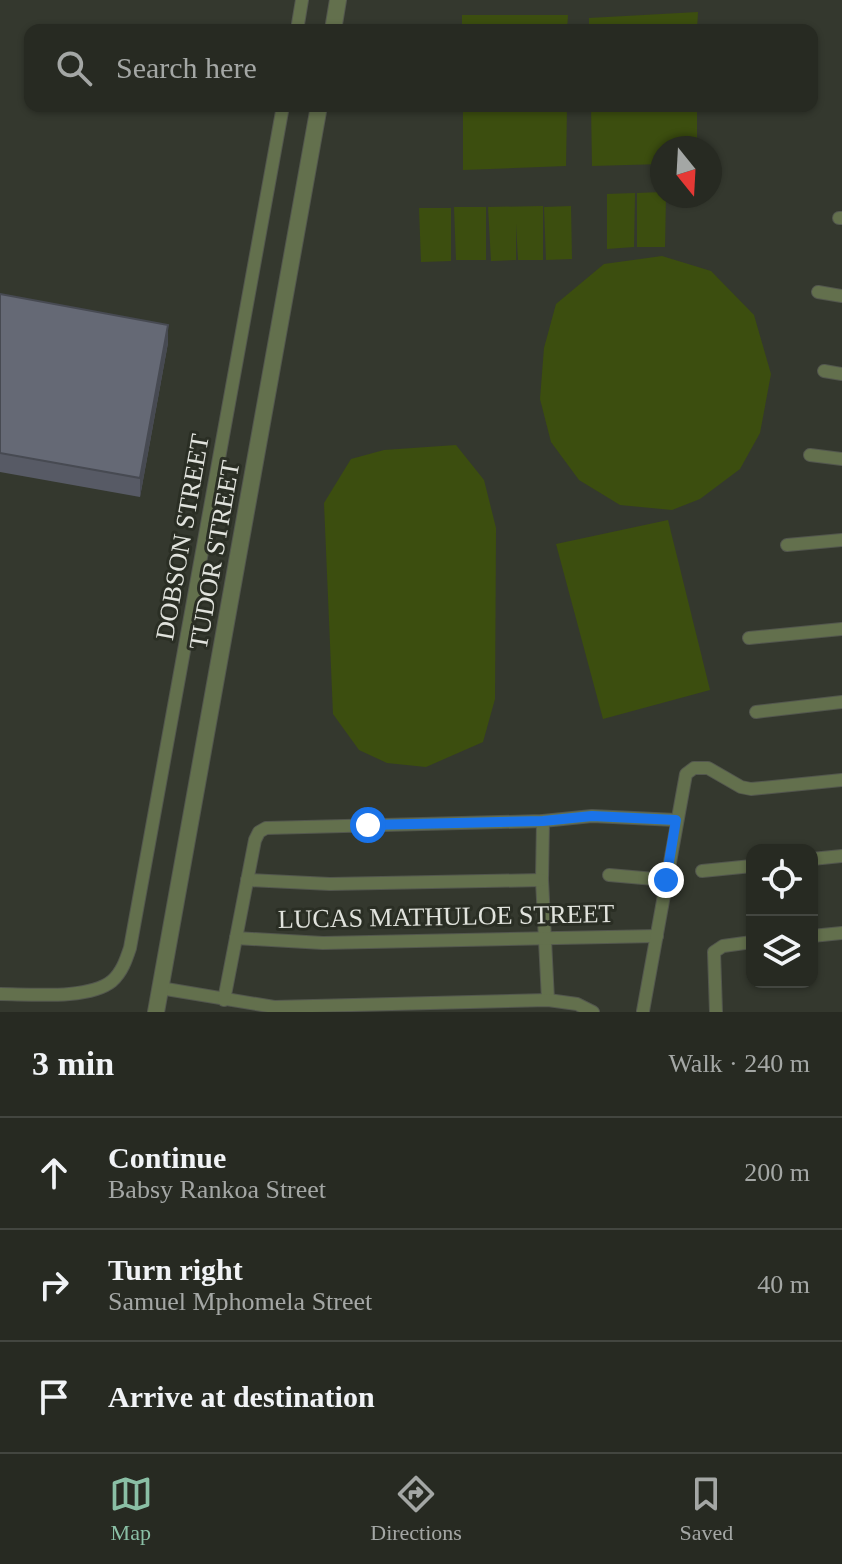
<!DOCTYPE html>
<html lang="en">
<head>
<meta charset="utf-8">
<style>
  :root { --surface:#272a22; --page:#33362f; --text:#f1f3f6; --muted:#a4a7a5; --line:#434640; --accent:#8abfa5 }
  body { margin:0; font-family:"Times New Roman",serif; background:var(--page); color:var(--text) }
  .controls { position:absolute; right:24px; bottom:24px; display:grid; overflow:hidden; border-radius:16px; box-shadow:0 2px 6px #0004 }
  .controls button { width:72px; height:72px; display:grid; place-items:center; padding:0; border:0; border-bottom:2px solid var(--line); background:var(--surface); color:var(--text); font:40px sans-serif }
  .compass { position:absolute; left:650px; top:136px; width:72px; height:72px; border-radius:50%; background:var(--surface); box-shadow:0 2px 6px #0004; rotate:162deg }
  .stop { position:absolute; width:24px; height:24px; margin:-18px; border:6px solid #1a73e8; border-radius:50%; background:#fff }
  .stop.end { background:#1a73e8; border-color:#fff; box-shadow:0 2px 8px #0008 }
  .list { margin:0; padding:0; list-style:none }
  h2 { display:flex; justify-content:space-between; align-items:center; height:104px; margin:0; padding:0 32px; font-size:34px }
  h2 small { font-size:26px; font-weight:400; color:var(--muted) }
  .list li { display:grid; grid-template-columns:52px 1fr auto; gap:24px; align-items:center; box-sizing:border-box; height:112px; padding:0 32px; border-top:2px solid var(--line) }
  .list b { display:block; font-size:30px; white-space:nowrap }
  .list p { margin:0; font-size:26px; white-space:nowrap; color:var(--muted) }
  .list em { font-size:26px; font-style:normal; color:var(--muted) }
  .icon { flex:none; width:44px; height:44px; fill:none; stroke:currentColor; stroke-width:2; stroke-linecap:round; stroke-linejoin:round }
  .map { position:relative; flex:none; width:842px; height:1012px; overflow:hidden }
  .search { position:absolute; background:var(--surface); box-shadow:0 2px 6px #0004; left:24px; right:24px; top:24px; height:88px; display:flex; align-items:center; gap:20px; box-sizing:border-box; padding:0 28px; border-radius:16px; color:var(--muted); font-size:30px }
  .sheet { height:440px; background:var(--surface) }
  nav { display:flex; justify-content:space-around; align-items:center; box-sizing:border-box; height:112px; border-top:2px solid var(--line); background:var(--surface); font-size:22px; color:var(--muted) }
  nav a { display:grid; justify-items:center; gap:4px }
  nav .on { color:var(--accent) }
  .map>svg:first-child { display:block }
</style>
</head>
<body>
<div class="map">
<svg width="842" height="1012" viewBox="0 0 842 1012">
  <rect width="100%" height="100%" fill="#34382e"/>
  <g fill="#3c4e0f">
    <polygon points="698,12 697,30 589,30 589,18"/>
    <polygon points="462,15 568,15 567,30 462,30"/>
    <polygon points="463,106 567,106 566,166 463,170"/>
    <polygon points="591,106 697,106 697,148 662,148 662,164 592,166"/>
    <polygon points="662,192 662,196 666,196 665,247 637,247 637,193"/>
    <polygon points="635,193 634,247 607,249 607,194"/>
    <polygon points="543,206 543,260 518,260 516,224 516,260 491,261 488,207"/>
    <polygon points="571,206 572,259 546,260 544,207"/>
    <polygon points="454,207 486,207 486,260 456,260"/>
    <polygon points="419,208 451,208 451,261 421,262"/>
    <polygon points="662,256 711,271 754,315 771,374 760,433 740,469 700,499 672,510 620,505 579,480 551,442 540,399 544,348 556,304 604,264"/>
    <polygon points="456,445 484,480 496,528 495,699 483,742 426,767 387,763 359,750 333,714 324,503 351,459 384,450"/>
    <polygon points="668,520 710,690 603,719 556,544"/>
  </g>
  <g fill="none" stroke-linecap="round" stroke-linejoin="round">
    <g stroke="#53574e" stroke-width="14">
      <g id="minor">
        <polyline points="297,30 302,0"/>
        <polyline points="839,218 842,218"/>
        <polyline points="818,292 842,296"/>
        <polyline points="824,371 842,374"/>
        <polyline points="810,455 842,459"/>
        <polyline points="787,545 842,540"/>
        <polyline points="749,638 842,629"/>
        <polyline points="756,712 842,702"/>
        <polyline points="543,821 542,880 548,1000"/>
        <polyline points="812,859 842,856"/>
        <polyline points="702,871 752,866"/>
        <polyline points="609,875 666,880"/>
        <polyline points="247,880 330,884 542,880"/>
        <polyline points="812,936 842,933"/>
        <polyline points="236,938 323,943 657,936"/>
        <polyline points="160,988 274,1007 548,1000 577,1004 593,1012"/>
        <path d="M 0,994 C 29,994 89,1000 112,981 C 122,972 126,960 130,948 L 283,106"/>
        <polyline points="224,1000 255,840 259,832 266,828 543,821 592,816 676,820"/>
        <polyline points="643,1011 686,774 694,768 708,768 741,787 751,789 842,780"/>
        <polyline points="716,1012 714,952 723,946 752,942"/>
      </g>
    </g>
    <g stroke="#53574e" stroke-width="18">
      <g id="tertiary">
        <polyline points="333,30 338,0"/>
        <polyline points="156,1012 319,106"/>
      </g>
    </g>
    <use href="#minor" stroke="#63704d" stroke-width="12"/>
    <use href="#tertiary" stroke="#63704d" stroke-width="16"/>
  </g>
  <polygon fill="#575a65" points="0,294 168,343 140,497 0,472"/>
  <polygon fill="#474a52" points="168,325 168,343 140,497 140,478"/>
  <polygon fill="#656975" stroke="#474a52" stroke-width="2" points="0,294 168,325 140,478 0,453"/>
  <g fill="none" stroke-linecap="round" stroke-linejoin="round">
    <polyline stroke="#1a73e8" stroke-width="10" points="368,825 543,821 592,816 676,820 666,880"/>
  </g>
  <g text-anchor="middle" stroke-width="6" stroke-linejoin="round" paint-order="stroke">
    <g font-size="26" fill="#e1e3dd" stroke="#2a2e24">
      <text transform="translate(182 537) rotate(-80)" y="9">DOBSON STREET</text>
      <text transform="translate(214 555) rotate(-80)" y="9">TUDOR STREET</text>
      <text transform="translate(446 916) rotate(-1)" y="9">LUCAS MATHULOE STREET</text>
    </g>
  </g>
</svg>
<div class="controls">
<button><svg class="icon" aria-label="locate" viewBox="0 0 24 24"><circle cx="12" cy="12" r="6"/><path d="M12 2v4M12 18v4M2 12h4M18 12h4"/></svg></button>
<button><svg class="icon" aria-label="layers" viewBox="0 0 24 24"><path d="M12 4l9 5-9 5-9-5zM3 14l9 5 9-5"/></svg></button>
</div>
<svg class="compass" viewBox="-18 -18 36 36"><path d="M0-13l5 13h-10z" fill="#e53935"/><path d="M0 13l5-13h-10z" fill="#a4a7a5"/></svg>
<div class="stop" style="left:368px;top:825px"></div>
<div class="stop end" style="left:666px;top:880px"></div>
<div class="search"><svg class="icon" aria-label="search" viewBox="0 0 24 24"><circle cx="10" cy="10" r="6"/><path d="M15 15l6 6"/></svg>Search here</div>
</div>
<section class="sheet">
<h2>3 min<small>Walk · 240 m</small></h2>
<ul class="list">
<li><svg class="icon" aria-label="ahead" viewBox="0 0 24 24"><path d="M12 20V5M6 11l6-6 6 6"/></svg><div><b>Continue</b><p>Babsy Rankoa Street</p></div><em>200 m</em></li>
<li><svg class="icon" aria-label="right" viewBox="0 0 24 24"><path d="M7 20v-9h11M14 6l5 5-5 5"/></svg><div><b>Turn right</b><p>Samuel Mphomela Street</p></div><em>40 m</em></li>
<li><svg class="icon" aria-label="arrive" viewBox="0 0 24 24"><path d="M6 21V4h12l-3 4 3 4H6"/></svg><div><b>Arrive at destination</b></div></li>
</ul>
</section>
<nav>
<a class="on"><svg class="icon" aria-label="map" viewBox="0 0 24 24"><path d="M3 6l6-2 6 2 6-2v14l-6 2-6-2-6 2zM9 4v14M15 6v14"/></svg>Map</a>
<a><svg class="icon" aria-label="directions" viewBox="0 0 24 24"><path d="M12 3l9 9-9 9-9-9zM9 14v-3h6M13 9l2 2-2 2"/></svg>Directions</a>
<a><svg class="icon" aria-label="saved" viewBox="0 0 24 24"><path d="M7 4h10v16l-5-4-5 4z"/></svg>Saved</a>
</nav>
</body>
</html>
